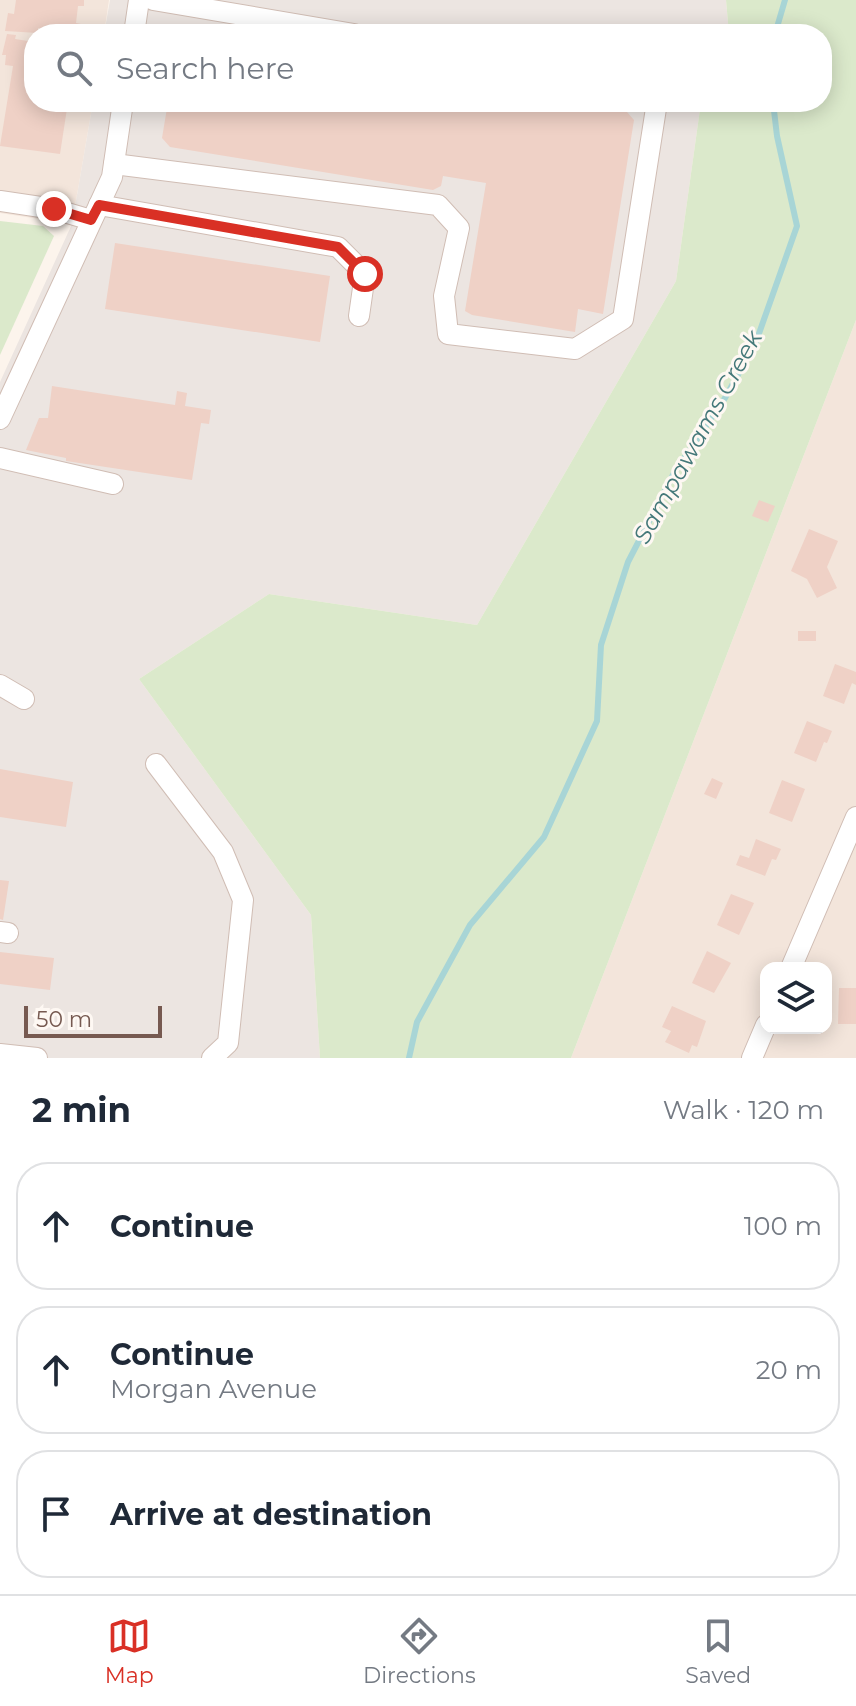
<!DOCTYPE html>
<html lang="en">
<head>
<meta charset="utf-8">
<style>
  :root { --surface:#fff; --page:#f2f2f3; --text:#1f2937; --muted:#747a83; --line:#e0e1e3; --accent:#d93025 }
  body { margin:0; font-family:Montserrat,sans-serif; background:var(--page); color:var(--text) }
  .controls { position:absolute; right:24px; bottom:24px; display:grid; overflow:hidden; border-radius:16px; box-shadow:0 4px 20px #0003 }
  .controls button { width:72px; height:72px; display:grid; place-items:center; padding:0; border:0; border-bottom:2px solid var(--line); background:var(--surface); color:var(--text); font:40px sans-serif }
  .scale { position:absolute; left:24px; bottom:20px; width:138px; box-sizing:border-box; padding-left:8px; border:4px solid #765950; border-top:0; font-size:22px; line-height:28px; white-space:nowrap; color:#765950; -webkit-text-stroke:6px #fef8f3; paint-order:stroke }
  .stop { position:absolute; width:24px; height:24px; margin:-18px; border:6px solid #d93025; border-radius:50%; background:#fff }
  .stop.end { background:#d93025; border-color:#fff; box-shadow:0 2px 8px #0008 }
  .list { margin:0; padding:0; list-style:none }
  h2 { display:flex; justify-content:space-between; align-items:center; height:104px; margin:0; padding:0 32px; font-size:34px }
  h2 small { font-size:26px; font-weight:400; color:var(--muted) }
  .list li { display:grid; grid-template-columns:52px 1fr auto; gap:24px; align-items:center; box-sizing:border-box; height:128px; margin:0 16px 16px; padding:0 16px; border:2px solid var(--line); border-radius:32px }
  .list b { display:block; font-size:30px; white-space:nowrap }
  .list p { margin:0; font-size:26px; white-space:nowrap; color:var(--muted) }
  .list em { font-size:26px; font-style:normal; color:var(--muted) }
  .icon { flex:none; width:44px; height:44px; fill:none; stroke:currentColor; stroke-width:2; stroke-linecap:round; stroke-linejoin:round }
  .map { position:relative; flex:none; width:856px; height:1058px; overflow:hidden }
  .search { position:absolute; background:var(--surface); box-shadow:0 4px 20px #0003; left:24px; right:24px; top:24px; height:88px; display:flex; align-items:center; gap:20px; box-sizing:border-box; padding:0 28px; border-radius:32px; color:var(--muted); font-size:30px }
  .sheet { height:536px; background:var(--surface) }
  nav { display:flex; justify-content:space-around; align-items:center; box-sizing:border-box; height:112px; border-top:2px solid var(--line); background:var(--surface); font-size:22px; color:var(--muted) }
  nav a { display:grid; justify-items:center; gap:4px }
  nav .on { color:var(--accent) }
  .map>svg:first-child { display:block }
</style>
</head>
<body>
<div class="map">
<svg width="856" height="1058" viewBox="0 0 856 1058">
  <rect width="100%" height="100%" fill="#fcf4ec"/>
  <g fill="#f3e5db" fill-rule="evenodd">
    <polygon points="0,0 109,0 104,34 34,34 34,102 93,102 72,224 0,213"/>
    <path d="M 856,320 L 856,1058 L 571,1058 ZM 766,968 L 826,968 L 826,1028 L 766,1028 Z"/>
  </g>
  <g fill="#ece5e1">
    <polygon points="110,0 726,0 729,34 104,34"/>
    <polygon points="93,102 701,102 676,281 477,625 269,594 139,679 311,915 320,1058 0,1058 0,382 72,224"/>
  </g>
  <g fill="#dbe9cb">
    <polygon points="726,0 856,0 856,320 571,1058 320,1058 311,915 139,679 269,594 477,625 676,281 701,102 822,102 822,34 729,34"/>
    <polygon points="0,221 43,226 54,236 0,355"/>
  </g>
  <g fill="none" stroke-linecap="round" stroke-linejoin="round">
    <g stroke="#a8d5d6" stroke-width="6">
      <polyline points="775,34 785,0"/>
      <polyline points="409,1058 417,1022 470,925 544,837 597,721 601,645 628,562 674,473 725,398 756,342 797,226 777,136 773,102"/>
    </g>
  </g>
  <g fill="#efd1c6">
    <polygon points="16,0 84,0 84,6 78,6 76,23 81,24 80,34 46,34 47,30 38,28 38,33 5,31 8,13 14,14"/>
    <polygon points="7,34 16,35 15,39 34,42 34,102 68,102 60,154 0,146 13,66 5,65 6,55 2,55"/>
    <polygon points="168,102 569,102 627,112 634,120 603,314 578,309 575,332 472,315 465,311 486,183 443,176 441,186 433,190 170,147 162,138"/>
    <polygon points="115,243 330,276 320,342 105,309"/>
    <polygon points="52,386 175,405 177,391 187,393 185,406 211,410 209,424 201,423 192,480 66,461 66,458 26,450 39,418 48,418"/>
    <polygon points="759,500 775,506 768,522 752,516"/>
    <polygon points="809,529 838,541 827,567 837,588 817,598 807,579 791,571"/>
    <rect x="798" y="631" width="18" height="10"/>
    <polygon points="835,664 856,672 856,685 852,683 844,704 823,696"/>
    <polygon points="807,721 832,731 827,743 824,742 816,762 794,753"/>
    <polygon points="0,769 73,782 66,827 0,817"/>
    <polygon points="712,778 723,783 716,799 704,794"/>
    <polygon points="782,780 805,789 792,822 769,813"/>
    <polygon points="756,839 781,849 776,860 772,859 765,876 736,865 740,855 749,858"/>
    <polygon points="0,880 9,881 3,920 0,919"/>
    <polygon points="731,894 754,903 739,935 717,925"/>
    <polygon points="707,951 731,963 714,993 692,983"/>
    <polygon points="0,952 54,958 50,990 0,984"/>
    <polygon points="839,988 856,988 856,1024 838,1024"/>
    <polygon points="672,1006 706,1021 697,1047 692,1045 689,1053 665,1042 671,1031 662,1027"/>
  </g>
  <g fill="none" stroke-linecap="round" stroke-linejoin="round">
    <g stroke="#d0bdb4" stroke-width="22">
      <g id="minor">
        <polyline points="153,0 354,34"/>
        <polyline points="134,34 139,0"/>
        <polyline points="114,164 438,205 459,228 444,296 448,334 575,349 623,319 657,102"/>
        <polyline points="0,201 54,209 91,220"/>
        <polyline points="99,205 338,247 365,274 359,316"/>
        <polyline points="0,419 112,177 123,102"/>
        <polyline points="0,458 113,484"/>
        <polyline points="0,685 24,699"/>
        <polyline points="156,764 223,852 243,900 228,1043 212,1058"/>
        <polyline points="0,932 8,933"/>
        <polyline points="791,968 856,817"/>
        <polyline points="0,1054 37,1058"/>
        <polyline points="752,1058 766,1025"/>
      </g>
    </g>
    <use href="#minor" stroke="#fff" stroke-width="20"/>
  </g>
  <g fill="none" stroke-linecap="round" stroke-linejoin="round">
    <polyline stroke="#d93025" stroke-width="10" points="54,209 91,220 99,205 338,247 365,274"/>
  </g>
  <g text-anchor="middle" stroke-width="6" stroke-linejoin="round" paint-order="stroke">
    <g font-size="24" font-style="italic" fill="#447879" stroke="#fef8f3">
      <text transform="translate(698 437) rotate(-61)" y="8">Sampawams Creek</text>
    </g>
  </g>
</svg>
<div class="controls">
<button><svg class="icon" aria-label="layers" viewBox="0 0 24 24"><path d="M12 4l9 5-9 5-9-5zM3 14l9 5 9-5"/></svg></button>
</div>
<div class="scale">50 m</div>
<div class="stop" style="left:365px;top:274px"></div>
<div class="stop end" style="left:54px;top:209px"></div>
<div class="search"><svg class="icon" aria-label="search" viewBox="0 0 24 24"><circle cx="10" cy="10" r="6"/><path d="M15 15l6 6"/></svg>Search here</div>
</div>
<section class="sheet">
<h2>2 min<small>Walk · 120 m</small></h2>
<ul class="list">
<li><svg class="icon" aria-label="ahead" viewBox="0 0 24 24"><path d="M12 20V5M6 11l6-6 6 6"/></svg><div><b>Continue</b></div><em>100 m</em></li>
<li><svg class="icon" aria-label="ahead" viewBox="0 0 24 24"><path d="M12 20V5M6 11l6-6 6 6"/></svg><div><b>Continue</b><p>Morgan Avenue</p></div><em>20 m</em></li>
<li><svg class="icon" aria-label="arrive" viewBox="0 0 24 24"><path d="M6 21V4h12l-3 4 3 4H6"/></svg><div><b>Arrive at destination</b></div></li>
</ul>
</section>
<nav>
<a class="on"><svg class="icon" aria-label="map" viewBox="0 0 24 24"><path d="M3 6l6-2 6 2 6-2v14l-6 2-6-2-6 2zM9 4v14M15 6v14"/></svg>Map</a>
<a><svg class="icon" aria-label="directions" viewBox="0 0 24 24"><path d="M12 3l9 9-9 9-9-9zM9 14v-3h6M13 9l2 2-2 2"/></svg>Directions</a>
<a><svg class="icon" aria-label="saved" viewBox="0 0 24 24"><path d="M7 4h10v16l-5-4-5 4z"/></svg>Saved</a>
</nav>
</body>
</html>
